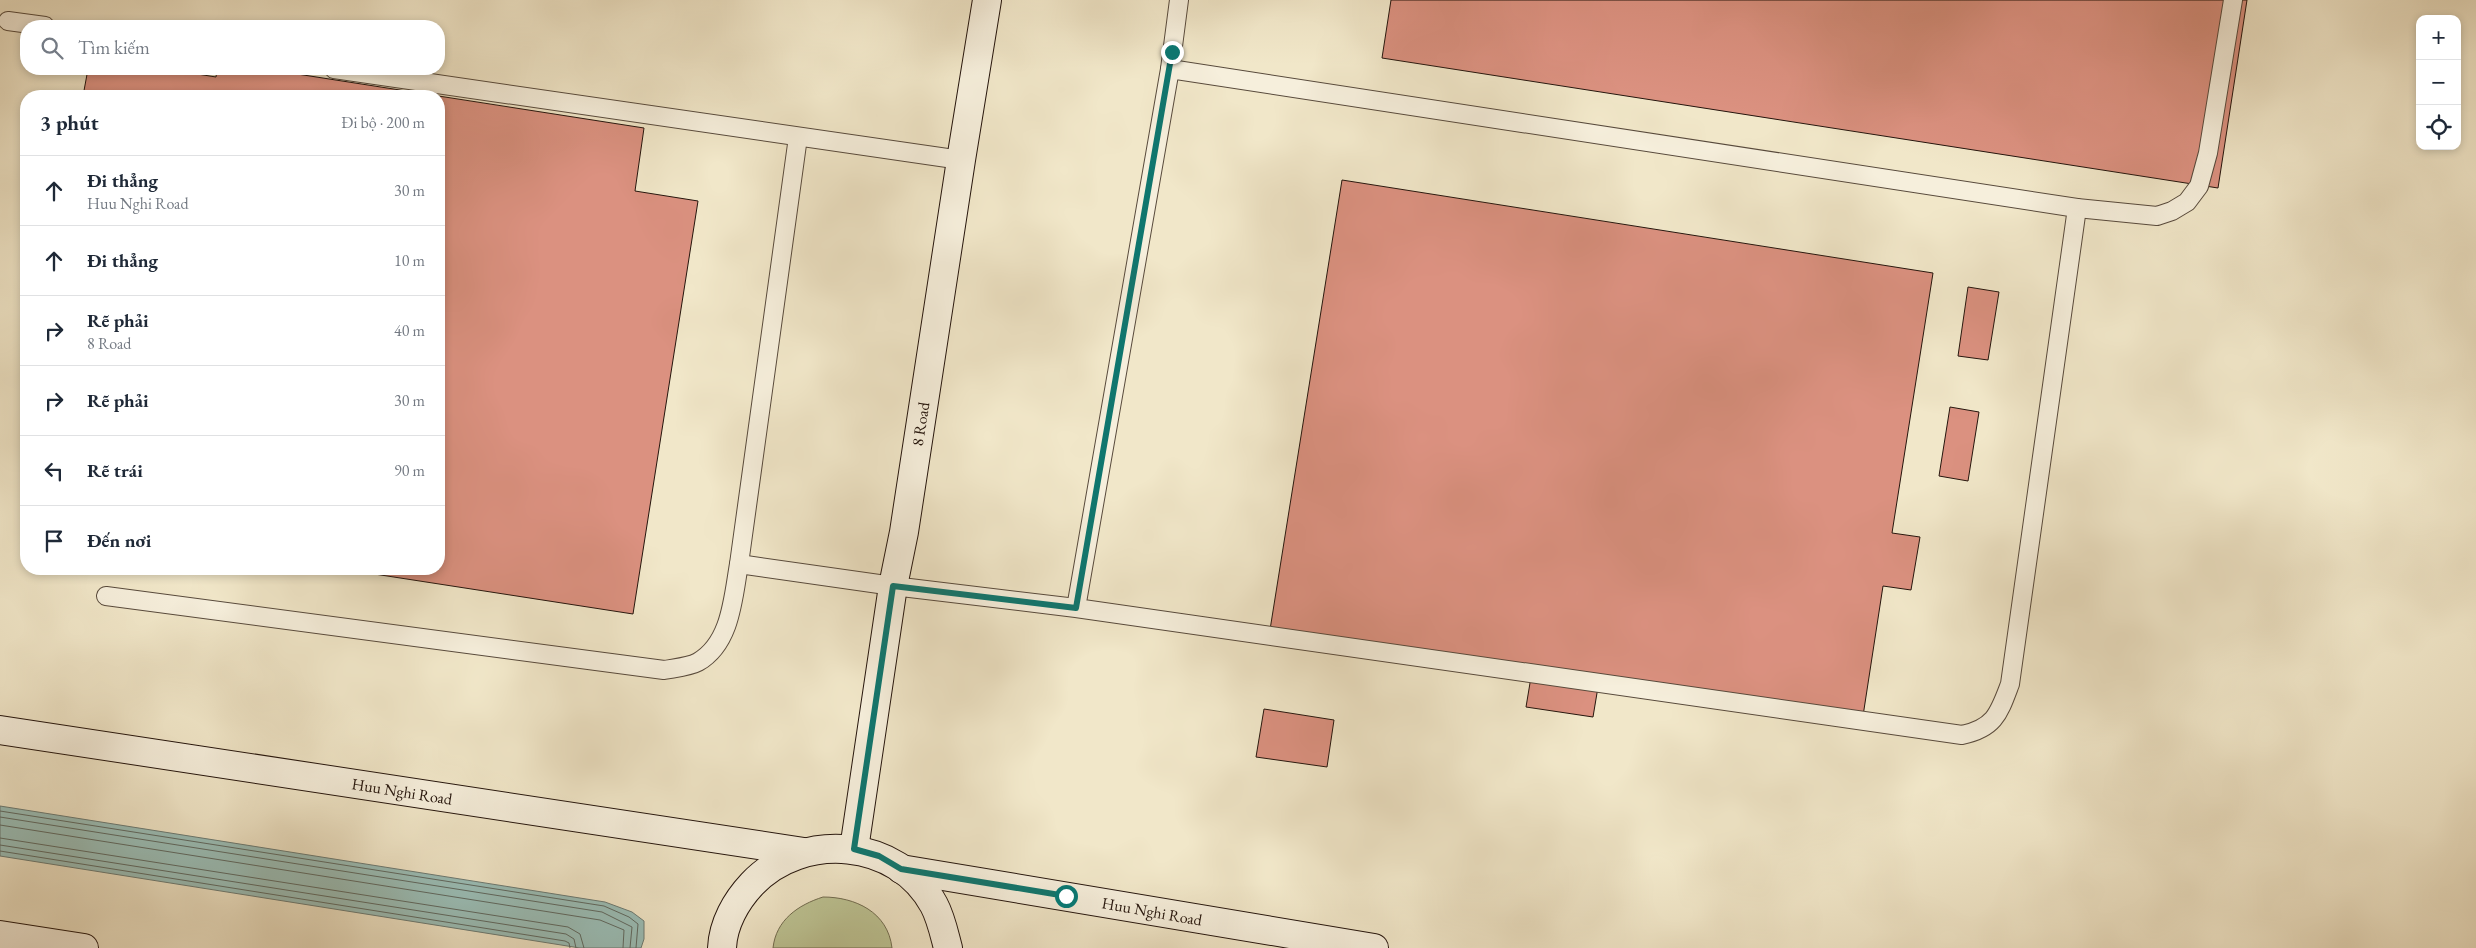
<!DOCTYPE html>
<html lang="vi">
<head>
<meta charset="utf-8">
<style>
  :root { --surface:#fff; --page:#f6f6f7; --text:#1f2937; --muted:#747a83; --line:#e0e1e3 }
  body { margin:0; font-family:"EB Garamond",serif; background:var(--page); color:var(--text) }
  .controls { position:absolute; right:15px; top:15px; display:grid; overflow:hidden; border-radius:10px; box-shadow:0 2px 8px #0003 }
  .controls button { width:45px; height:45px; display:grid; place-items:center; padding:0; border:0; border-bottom:1px solid var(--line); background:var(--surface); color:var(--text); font:25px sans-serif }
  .stop { position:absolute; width:15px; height:15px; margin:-11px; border:4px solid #0f766e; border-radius:50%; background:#fff }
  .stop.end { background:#0f766e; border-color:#fff; box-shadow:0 1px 5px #0008 }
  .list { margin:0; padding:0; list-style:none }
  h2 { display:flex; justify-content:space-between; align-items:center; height:65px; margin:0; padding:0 20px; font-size:21px }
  h2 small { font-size:16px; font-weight:400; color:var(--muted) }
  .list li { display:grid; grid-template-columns:32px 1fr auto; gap:15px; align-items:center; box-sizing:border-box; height:70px; padding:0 20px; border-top:1px solid var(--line) }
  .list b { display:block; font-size:19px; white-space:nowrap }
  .list p { margin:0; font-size:16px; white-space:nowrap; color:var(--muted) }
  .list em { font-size:16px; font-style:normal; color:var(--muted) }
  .icon { flex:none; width:28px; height:28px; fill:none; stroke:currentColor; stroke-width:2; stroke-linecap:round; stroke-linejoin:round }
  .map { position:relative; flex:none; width:2476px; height:948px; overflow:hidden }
  .search { position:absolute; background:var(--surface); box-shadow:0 2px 8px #0003; left:20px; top:20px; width:425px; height:55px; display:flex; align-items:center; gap:12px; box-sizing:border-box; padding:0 18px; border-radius:20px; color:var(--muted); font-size:19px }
  .panel { position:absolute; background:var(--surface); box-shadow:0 2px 8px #0003; left:20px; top:90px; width:425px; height:485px; border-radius:20px }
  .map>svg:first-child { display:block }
</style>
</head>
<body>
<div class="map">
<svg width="2476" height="948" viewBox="0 0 2476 948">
  <rect width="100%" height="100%" fill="#f1e7c9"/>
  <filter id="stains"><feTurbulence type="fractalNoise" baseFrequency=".004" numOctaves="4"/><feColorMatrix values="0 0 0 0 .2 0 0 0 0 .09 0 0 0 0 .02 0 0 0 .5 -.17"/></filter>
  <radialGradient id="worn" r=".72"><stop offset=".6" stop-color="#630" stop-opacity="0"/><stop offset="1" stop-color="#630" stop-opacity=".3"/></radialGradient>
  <path fill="#bdc494" stroke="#716c50" d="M 823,897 C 855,897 888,912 892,948 L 773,948 C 776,920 798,905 823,897 Z"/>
  <polygon fill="#9bbfb8" stroke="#6c7b74" points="0,806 605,902 632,912 644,921 644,939 641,948 580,948 0,856"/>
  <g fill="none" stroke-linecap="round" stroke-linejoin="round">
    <g stroke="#606a62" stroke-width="1">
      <polyline points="0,811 604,906 629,917 638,924 636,948"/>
      <polyline points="0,817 602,912 632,927 630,948"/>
      <polyline points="0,825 600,920 624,930 623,948"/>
      <polyline points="0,838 568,927 580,934 584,948"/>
      <polyline points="0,845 566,934 574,939 576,948"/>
      <polyline points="0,851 565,941 569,943 570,948"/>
    </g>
  </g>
  <g fill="#db9180" stroke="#25150d">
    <polygon points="1391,0 2247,0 2218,188 1382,58"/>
    <polygon points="88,69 166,69 216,77 217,69 265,69 644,128 635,191 698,201 633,614 342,569 439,569 439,96 83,96"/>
    <polygon points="1342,180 1933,273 1892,533 1920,537 1911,590 1883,586 1861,729 1598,687 1593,717 1526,707 1531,677 1269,636"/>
    <polygon points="1968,287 1999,292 1988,360 1958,356"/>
    <polygon points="1950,407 1979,412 1968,481 1939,476"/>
    <polygon points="1264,709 1334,720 1327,767 1256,757"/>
  </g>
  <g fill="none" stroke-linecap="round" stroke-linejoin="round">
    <g stroke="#584a3c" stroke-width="20">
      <g id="lane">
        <polyline points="8,21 45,26"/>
        <polyline points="334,69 961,160"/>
        <polyline points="1170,69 1179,0"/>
        <polyline points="2077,208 2157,216 2172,211 2187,202 2199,186 2208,153 2233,0"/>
        <polyline points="739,564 798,137"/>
        <path d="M 106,596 L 664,670 C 674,668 689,667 698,662 C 731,643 733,598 739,564 L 893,586 L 1076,608 L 1962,735 C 1995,728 1999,713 2010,684 L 2077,208 L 1170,69 L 1076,608"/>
      </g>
    </g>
    <g stroke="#25150d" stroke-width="30">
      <g id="secondary">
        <polyline points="0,730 804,852"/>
        <polyline points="854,849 893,586 904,532 961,160 987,0"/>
        <polyline points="901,869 1374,948"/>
        <polyline points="0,935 84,948"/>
        <path d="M 722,948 C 723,924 736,901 752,884 C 802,831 898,838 934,905 C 941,918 944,933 948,948"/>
      </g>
    </g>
    <use href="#lane" stroke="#f6efdc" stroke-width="18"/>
    <use href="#secondary" stroke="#f6efdc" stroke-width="28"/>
  </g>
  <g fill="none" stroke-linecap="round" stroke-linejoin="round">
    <polyline stroke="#0f766e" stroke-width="6" points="1066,896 901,869 879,856 854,849 893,586 1076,608 1172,52"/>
  </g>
  <g text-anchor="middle" stroke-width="4" stroke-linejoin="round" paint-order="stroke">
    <g font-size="16" fill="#25150d" stroke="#f6efdc">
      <text transform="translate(920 424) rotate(-81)" y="6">8 Road</text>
      <text transform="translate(402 791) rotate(9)" y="6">Huu Nghi Road</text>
      <text transform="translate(1152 911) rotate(10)" y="6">Huu Nghi Road</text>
    </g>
  </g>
  <rect width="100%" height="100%" filter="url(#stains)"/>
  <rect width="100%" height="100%" fill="url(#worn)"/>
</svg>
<div class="controls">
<button>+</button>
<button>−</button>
<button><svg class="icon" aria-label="locate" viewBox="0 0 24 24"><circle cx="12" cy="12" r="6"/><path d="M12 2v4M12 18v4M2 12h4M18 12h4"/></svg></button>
</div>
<div class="stop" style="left:1066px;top:896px"></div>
<div class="stop end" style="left:1172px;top:52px"></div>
<div class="search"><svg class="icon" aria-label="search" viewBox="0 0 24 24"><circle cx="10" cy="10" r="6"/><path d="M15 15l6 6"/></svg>Tìm kiếm</div>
<section class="panel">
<h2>3 phút<small>Đi bộ · 200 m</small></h2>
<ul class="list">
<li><svg class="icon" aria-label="ahead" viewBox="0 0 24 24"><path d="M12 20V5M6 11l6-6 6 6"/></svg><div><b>Đi thẳng</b><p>Huu Nghi Road</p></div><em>30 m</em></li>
<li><svg class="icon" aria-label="ahead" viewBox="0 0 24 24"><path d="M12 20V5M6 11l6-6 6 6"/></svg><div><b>Đi thẳng</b></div><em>10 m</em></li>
<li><svg class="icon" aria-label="right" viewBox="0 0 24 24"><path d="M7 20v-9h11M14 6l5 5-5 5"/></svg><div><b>Rẽ phải</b><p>8 Road</p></div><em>40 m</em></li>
<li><svg class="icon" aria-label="right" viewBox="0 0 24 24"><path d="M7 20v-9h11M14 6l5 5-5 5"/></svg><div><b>Rẽ phải</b></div><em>30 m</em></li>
<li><svg class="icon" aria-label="left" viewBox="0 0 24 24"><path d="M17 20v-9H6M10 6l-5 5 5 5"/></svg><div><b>Rẽ trái</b></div><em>90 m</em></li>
<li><svg class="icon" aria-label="arrive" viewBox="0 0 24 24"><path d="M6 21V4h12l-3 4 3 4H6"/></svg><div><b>Đến nơi</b></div></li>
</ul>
</section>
</div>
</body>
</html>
